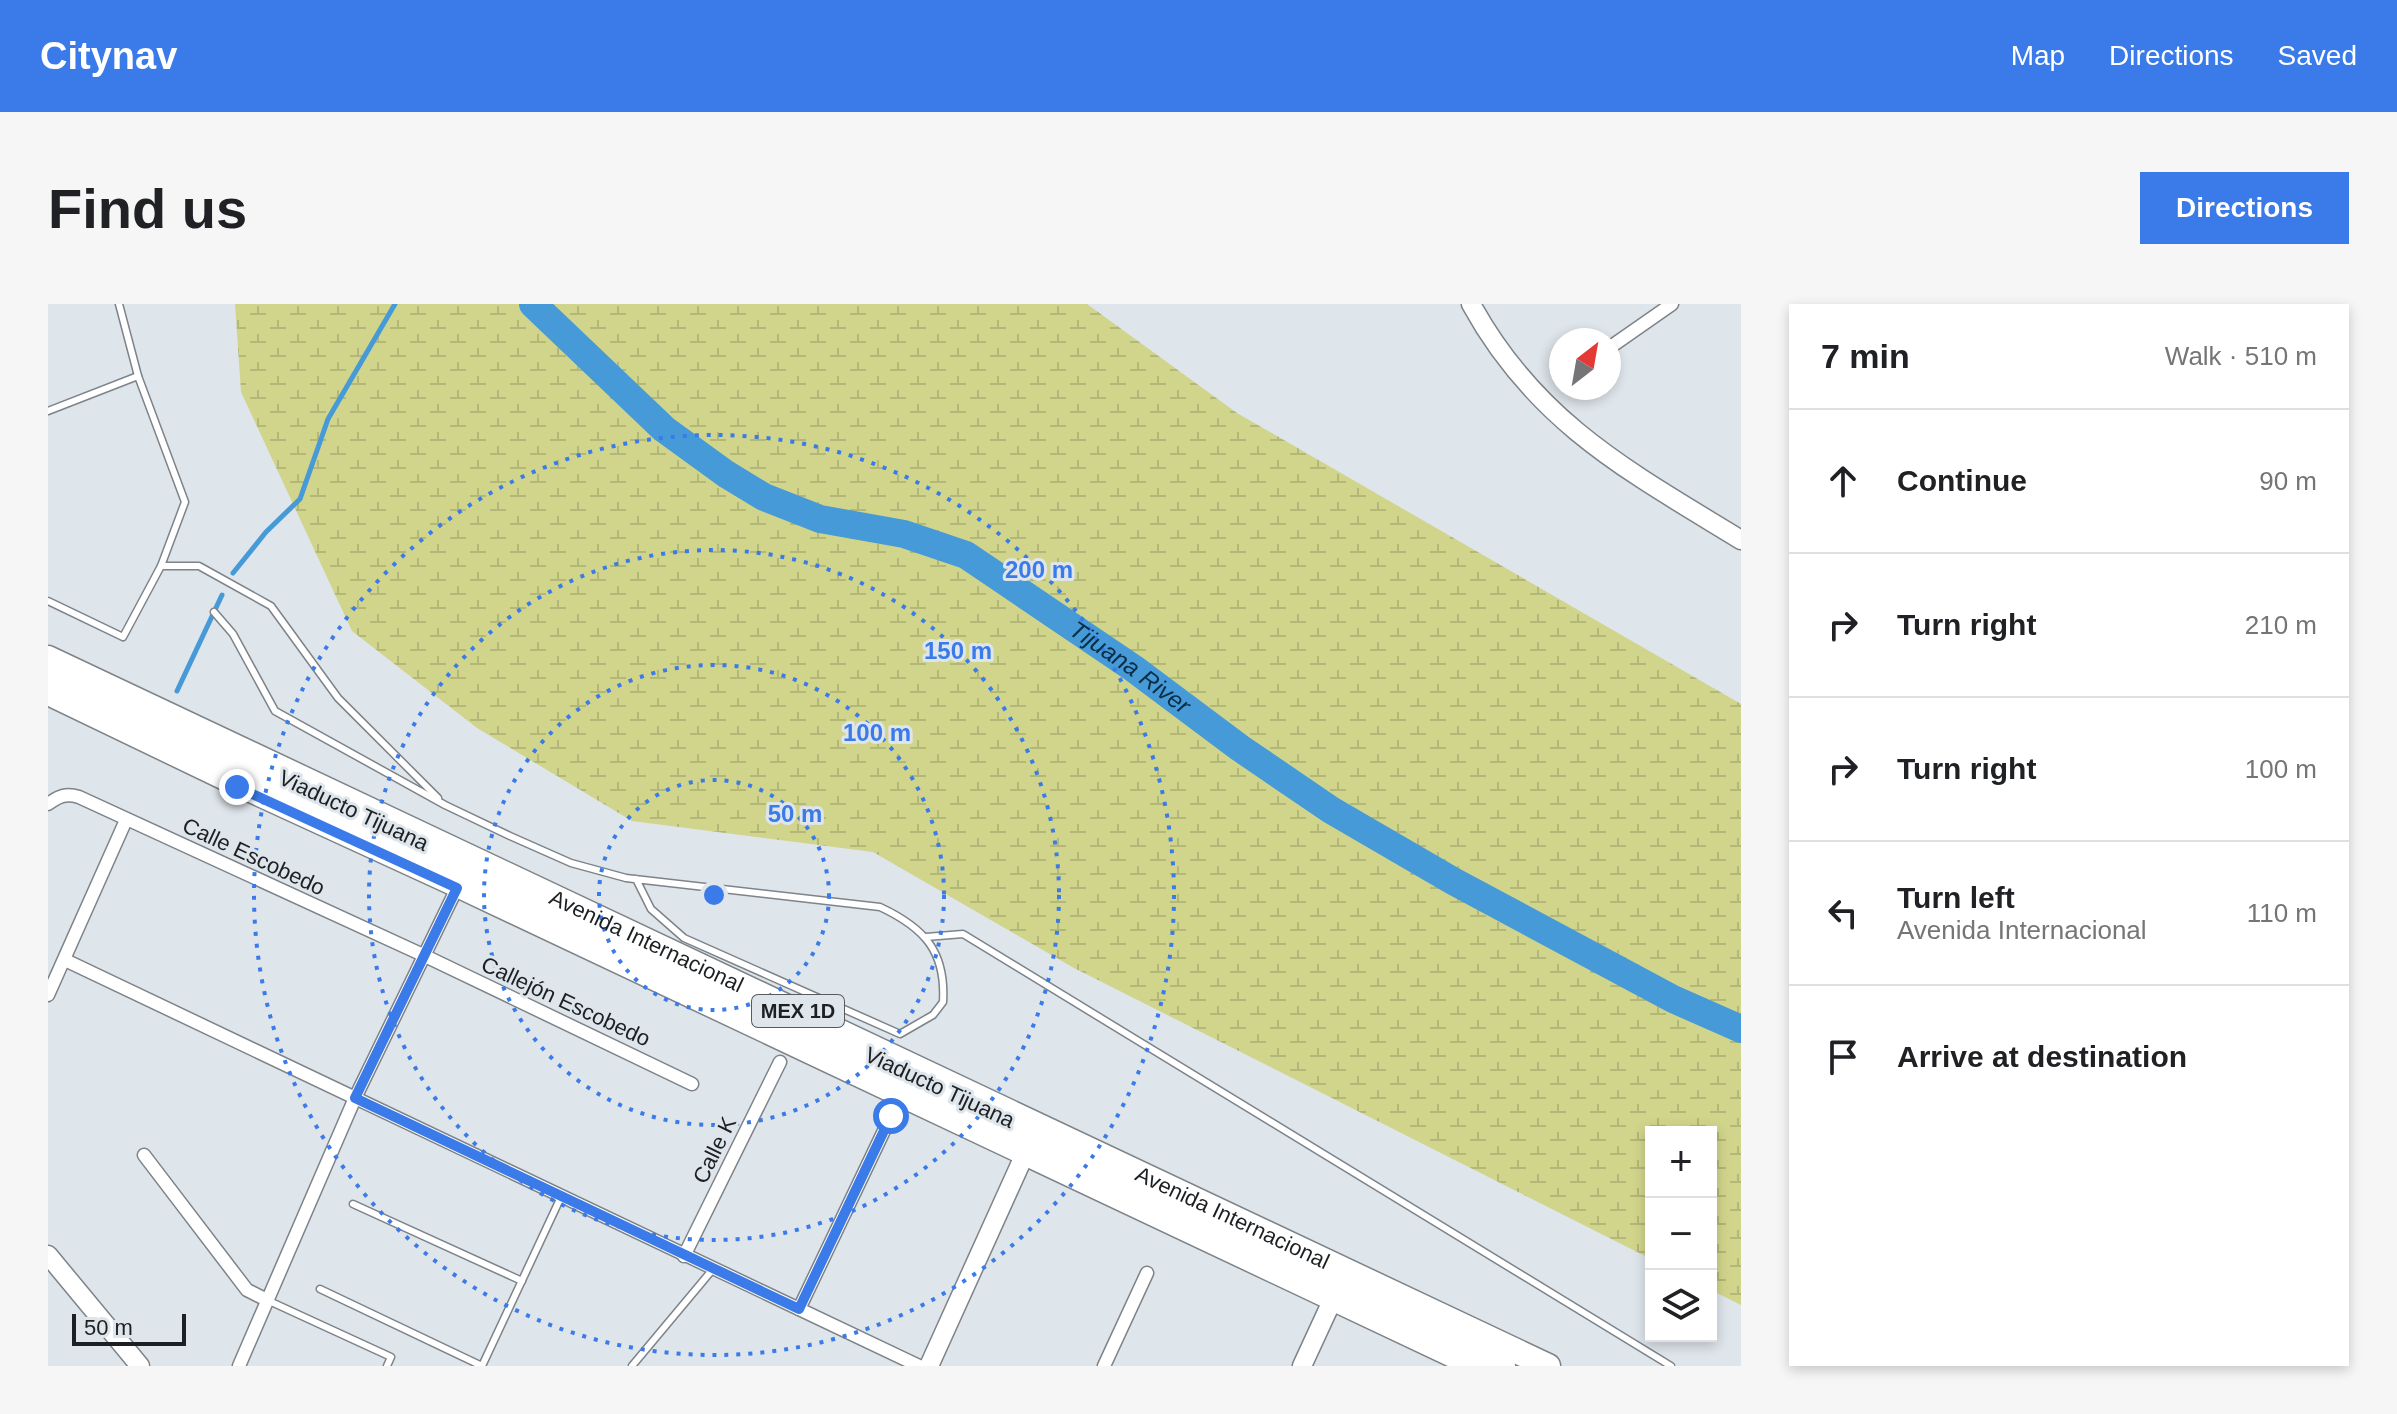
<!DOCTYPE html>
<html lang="en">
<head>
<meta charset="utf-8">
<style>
  :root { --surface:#fff; --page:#f6f6f6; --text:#202124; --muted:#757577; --line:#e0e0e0; --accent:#3b7be9 }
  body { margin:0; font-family:Helvetica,sans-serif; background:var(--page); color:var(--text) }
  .controls { position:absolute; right:24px; bottom:24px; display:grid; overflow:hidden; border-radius:0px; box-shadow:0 4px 12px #0003 }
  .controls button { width:72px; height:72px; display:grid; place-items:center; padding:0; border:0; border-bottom:2px solid var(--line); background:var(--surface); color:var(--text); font:40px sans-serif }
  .compass { position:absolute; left:1501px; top:24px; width:72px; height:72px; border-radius:50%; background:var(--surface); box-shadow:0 4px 12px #0003; rotate:31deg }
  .scale { position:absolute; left:24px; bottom:20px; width:114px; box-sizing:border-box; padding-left:8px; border:4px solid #1d2022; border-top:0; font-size:22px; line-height:28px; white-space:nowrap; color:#1d2022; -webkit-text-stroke:6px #dee5eb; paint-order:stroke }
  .stop { position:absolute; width:24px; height:24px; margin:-18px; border:6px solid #3b7be9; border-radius:50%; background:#fff }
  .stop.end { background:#3b7be9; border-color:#fff; box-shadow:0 2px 8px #0008 }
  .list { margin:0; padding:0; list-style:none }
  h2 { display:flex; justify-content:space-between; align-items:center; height:104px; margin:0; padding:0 32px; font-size:34px }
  h2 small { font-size:26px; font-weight:400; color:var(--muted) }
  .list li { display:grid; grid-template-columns:52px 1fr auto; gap:24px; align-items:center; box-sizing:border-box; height:144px; padding:0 32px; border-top:2px solid var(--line) }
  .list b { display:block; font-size:30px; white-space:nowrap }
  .list p { margin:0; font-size:26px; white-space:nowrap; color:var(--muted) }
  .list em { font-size:26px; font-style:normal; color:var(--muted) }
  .icon { flex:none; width:44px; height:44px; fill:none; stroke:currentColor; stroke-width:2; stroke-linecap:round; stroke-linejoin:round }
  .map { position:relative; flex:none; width:1693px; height:1062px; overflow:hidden; border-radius:0px }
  header { display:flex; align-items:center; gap:48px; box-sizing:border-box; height:112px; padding:0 40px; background:var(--accent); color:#fff }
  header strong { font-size:38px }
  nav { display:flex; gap:44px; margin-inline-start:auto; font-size:28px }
  .intro { display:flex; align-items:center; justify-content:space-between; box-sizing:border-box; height:192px; padding:0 48px }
  h1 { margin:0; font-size:56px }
  .button { padding:20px 36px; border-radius:0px; background:var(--accent); color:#fff; font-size:28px; font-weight:700 }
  main { display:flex; gap:48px; padding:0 48px }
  aside { flex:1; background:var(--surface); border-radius:0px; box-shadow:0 4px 12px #0003 }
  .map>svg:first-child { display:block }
</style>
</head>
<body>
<header>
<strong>Citynav</strong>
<nav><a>Map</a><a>Directions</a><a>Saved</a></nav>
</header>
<div class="intro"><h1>Find us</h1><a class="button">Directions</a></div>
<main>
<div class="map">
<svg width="1693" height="1062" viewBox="0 0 1693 1062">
  <defs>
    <pattern id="wetland-marsh" width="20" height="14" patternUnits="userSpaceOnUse" patternTransform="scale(2)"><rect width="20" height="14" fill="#d1d58b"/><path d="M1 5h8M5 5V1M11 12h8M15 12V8" fill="none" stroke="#b3b778"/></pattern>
  </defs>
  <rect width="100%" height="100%" fill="#dee5eb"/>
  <polygon fill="url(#wetland-marsh)" points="187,0 1039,0 1189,109 1693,400 1693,1001 1663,986 1663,828 1603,828 1603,955 1026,664 825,548 584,517 429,424 304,327 193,88"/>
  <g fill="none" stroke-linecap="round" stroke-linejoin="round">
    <g stroke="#469ad7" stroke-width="5">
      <polyline points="185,269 218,228 252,195 280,115 347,0"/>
      <polyline points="129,387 174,291"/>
    </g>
    <path stroke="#469ad7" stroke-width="28" id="s1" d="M 485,0 L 616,125 L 678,170 L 716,193 L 772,215 L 856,230 L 918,251 L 1085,364 L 1192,444 L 1283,506 L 1405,577 L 1625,695 L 1693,725"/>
    <g stroke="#7d8388" stroke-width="9">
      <g id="lane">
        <polyline points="71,0 90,72 137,198 113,262 151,262 223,302 290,394 390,494"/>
        <polyline points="0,107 90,72"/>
        <polyline points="0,297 75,333 113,262"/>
        <path d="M 166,308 L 185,330 L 227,407 L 397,501 L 462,532 L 523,559 L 578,574 L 832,603 C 877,624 898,648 895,698 L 885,711 L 852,730 L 636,634 L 603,605 L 588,575"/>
        <polyline points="878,633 915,630 1623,1062"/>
        <polyline points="305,900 474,977"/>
        <polyline points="272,985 434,1062 513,893"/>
        <polyline points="219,996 343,1053 339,1062"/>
        <polyline points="584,1062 665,965"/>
      </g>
    </g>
    <g stroke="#7d8388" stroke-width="15">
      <g id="street">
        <polyline points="1561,44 1624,0"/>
        <path d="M 0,500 C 11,492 18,489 31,493 L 375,651 L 644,780"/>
        <polyline points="17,656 871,1062"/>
        <polyline points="0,691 78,516"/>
        <polyline points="96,851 199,986 219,996"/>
        <polyline points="636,952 732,758"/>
        <polyline points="751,1005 843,812"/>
        <polyline points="191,1062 307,794 409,584"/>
        <polyline points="1056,1062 1099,969"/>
      </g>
    </g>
    <g stroke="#7d8388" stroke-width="21">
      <g id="secondary">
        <path d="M 1423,0 C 1488,119 1582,168 1693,236"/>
        <polyline points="0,392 189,483 409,584 1421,1062"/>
        <polyline points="0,951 92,1062"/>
        <polyline points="881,1062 976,852"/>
        <polyline points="1254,1062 1284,997"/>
      </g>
    </g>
    <g stroke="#7d8388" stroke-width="27">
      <g id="highway">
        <path id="s2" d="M 0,354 L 1500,1062"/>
        <polyline points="0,376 1455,1062"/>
      </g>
    </g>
    <use href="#lane" stroke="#fff" stroke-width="6"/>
    <use href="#street" stroke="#fff" stroke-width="12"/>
    <use href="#secondary" stroke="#fff" stroke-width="18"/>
    <use href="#highway" stroke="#fff" stroke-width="24"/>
  </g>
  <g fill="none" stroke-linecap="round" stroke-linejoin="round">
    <polyline stroke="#3b7be9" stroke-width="10" points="189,483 409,584 307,794 751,1005 843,812"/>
  </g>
  <g fill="none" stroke="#3b7be9" stroke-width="4" stroke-dasharray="4 8">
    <circle cx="666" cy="591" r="115"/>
    <circle cx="666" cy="591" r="230"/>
    <circle cx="666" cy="591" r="345"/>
    <circle cx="666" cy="591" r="460"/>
  </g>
  <g text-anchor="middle" stroke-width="6" stroke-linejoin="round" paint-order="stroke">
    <rect fill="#dee5eb" stroke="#575b5e" stroke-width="2" x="704" y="691" width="92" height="32" rx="6"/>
    <g font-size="20" font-weight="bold" fill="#1d2022">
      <text x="750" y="714">MEX 1D</text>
    </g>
    <g font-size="22" fill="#1d2022" stroke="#dee5eb">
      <text transform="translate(306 506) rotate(25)" y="8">Viaducto Tijuana</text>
      <text transform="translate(206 552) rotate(25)" y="8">Calle Escobedo</text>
      <text dy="8" stroke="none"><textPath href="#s2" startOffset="662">Avenida Internacional</textPath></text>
      <text transform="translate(518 697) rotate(25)" y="8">Callejón Escobedo</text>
      <text transform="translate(892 783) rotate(25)" y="8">Viaducto Tijuana</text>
      <text transform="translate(666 846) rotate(-64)" y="8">Calle K</text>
      <text dy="8" stroke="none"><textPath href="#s2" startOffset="1310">Avenida Internacional</textPath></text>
    </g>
    <g font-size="24" font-style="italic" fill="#092e47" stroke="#dee5eb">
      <text dy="8" stroke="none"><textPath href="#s1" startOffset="712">Tijuana River</textPath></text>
    </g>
  </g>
  <circle cx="666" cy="591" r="12" fill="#3b7be9" stroke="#dee5eb" stroke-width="4"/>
  <g font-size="24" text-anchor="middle" font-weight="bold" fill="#3b7be9" stroke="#dee5eb" stroke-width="6" stroke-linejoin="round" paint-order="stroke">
    <text x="991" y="274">200 m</text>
    <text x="910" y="355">150 m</text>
    <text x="829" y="437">100 m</text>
    <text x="747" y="518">50 m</text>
  </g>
</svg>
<div class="controls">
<button>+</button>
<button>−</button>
<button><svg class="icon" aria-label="layers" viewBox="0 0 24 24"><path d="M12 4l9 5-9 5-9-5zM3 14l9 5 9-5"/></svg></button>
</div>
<svg class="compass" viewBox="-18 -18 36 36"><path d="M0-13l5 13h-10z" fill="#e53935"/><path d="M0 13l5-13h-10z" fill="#757577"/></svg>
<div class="scale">50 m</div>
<div class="stop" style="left:843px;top:812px"></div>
<div class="stop end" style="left:189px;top:483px"></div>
</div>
<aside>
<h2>7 min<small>Walk · 510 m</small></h2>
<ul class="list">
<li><svg class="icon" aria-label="ahead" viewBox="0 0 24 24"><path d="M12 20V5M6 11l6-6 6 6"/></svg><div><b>Continue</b></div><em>90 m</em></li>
<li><svg class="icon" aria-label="right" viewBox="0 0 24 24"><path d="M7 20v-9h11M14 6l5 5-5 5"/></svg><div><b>Turn right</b></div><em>210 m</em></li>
<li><svg class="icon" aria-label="right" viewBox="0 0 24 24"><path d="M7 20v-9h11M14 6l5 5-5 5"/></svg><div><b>Turn right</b></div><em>100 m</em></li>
<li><svg class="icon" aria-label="left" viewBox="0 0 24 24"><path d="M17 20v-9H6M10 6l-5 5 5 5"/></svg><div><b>Turn left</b><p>Avenida Internacional</p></div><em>110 m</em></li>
<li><svg class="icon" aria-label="arrive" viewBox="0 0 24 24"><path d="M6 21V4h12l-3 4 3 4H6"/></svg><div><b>Arrive at destination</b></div></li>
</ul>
</aside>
</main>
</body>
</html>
